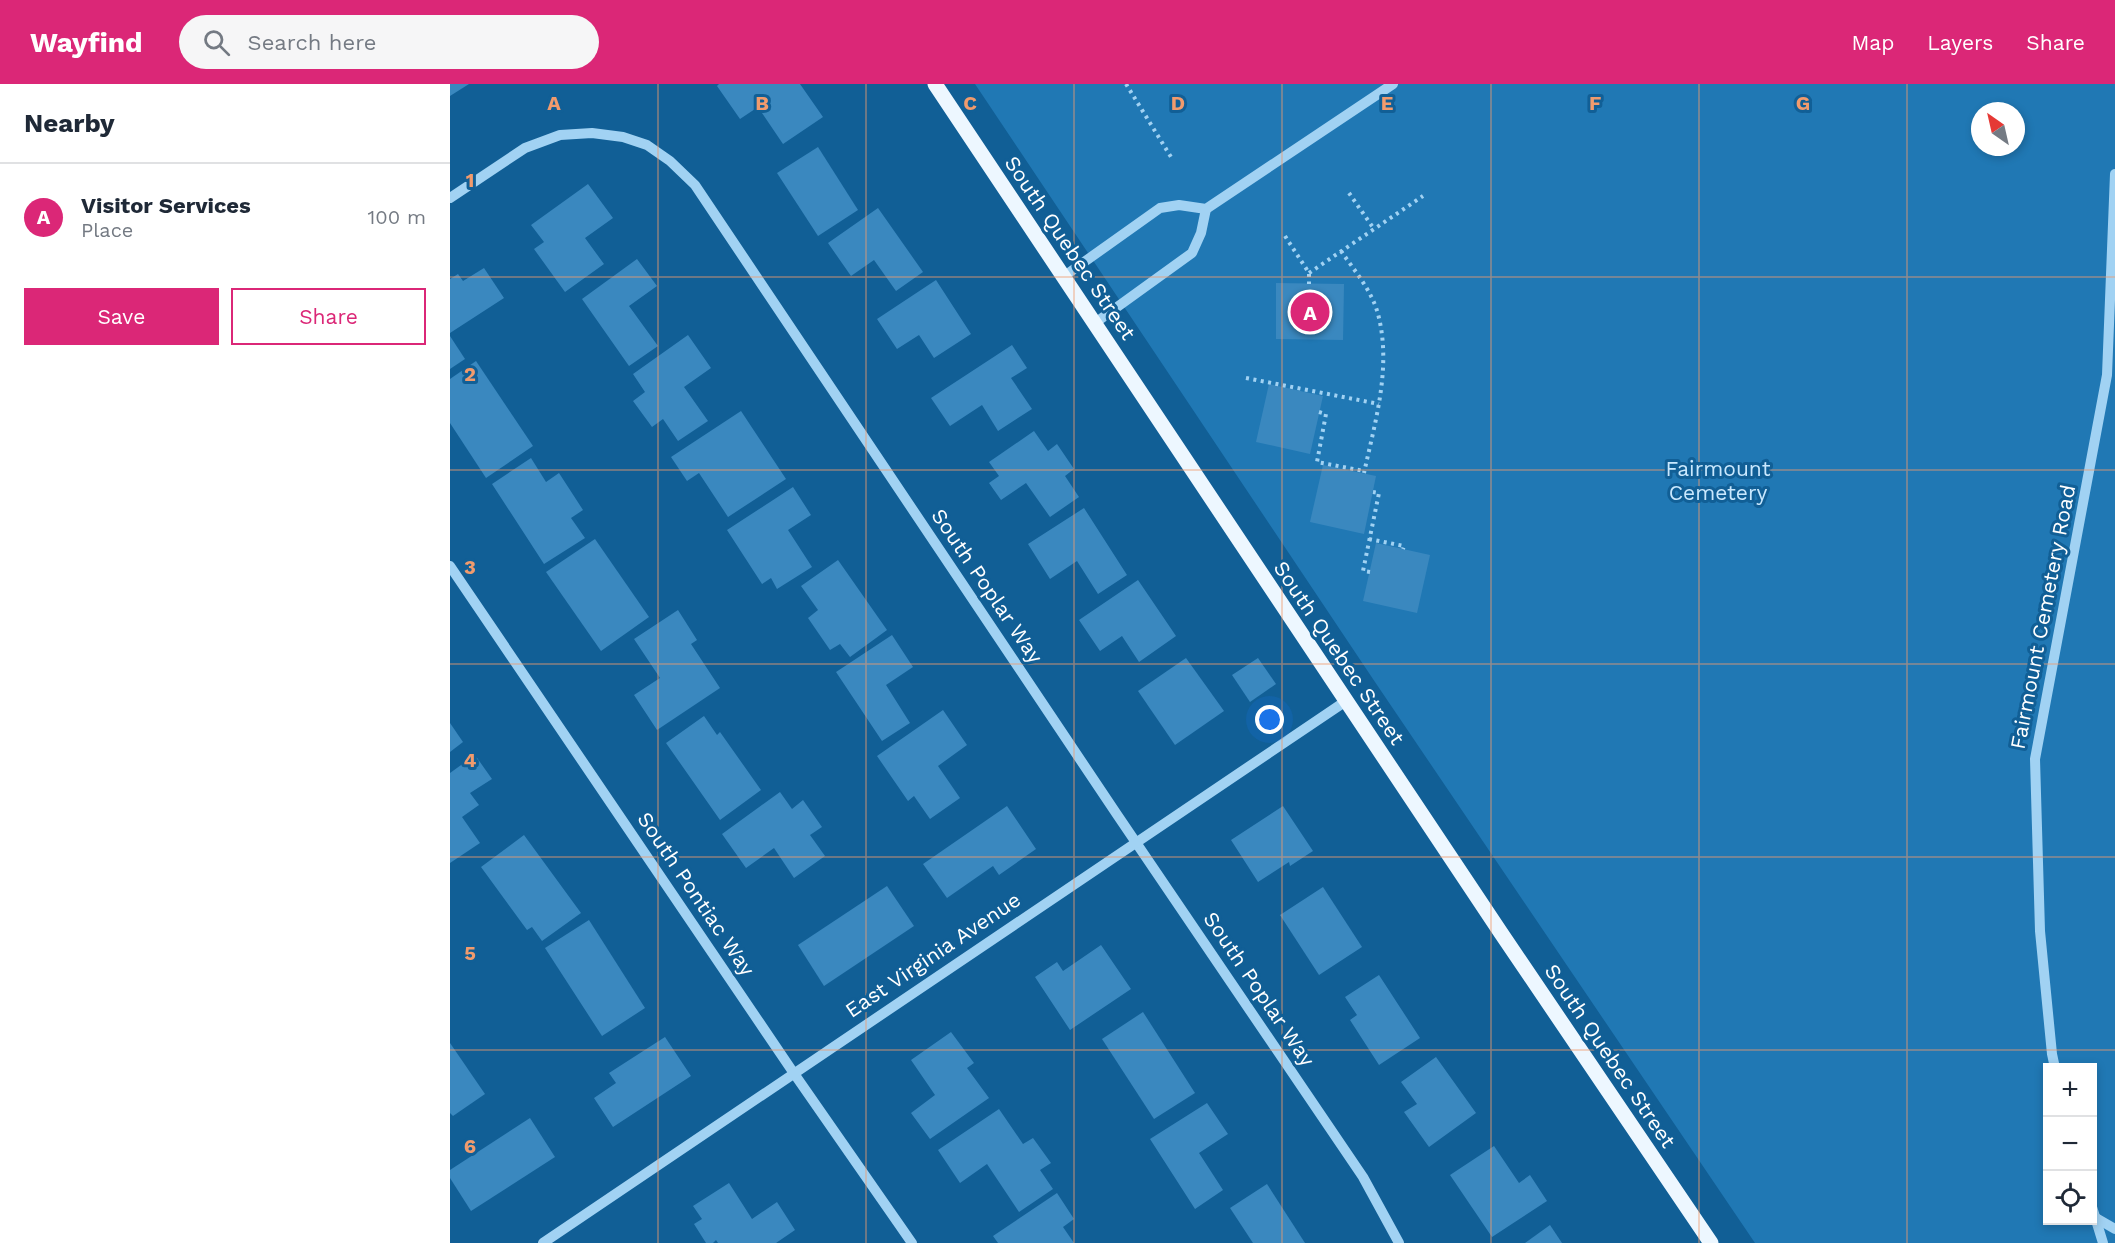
<!DOCTYPE html>
<html lang="en">
<head>
<meta charset="utf-8">
<style>
  :root { --surface:#fff; --page:#f6f6f7; --text:#1f2937; --muted:#747a83; --line:#e0e1e3; --accent:#db2777 }
  body { margin:0; font-family:"Work Sans",sans-serif; background:var(--page); color:var(--text) }
  .controls { position:absolute; right:18px; bottom:18px; display:grid; overflow:hidden; border-radius:0px; box-shadow:0 3px 9px #0003 }
  .controls button { width:54px; height:54px; display:grid; place-items:center; padding:0; border:0; border-bottom:2px solid var(--line); background:var(--surface); color:var(--text); font:30px sans-serif }
  .compass { position:absolute; left:1521px; top:18px; width:54px; height:54px; border-radius:50%; background:var(--surface); box-shadow:0 3px 9px #0003; rotate:326deg }
  .you { position:absolute; left:820px; top:636px; width:21px; height:21px; margin:-15px; border:4px solid #fff; border-radius:50%; background:#1a73e8; box-shadow:0 0 0 9px #1a73e833 }
  .badge { display:grid; place-items:center; width:39px; height:39px; border-radius:50%; background:var(--accent); color:#fff; font-size:20px; font-weight:700 }
  .pin { position:absolute; translate:-50% -50%; border:3px solid #fff; box-shadow:0 2px 6px #0006 }
  .list { margin:0; padding:0; list-style:none }
  h2 { display:flex; justify-content:space-between; align-items:center; height:78px; margin:0; padding:0 24px; font-size:26px }
  h2 small { font-size:20px; font-weight:400; color:var(--muted) }
  .list li { display:grid; grid-template-columns:39px 1fr auto; gap:18px; align-items:center; box-sizing:border-box; height:108px; padding:0 24px; border-top:2px solid var(--line) }
  .list b { display:block; font-size:22px; white-space:nowrap }
  .list p { margin:0; font-size:20px; white-space:nowrap; color:var(--muted) }
  .list em { font-size:20px; font-style:normal; color:var(--muted) }
  .actions { display:flex; gap:12px; padding:18px 24px }
  .actions a { flex:1; padding:14px 0; border:2px solid var(--accent); border-radius:0px; text-align:center; font-size:21px; color:var(--accent) }
  .actions .main { background:var(--accent); color:#fff }
  .icon { flex:none; width:33px; height:33px; fill:none; stroke:currentColor; stroke-width:2; stroke-linecap:round; stroke-linejoin:round }
  .map { position:relative; flex:none; width:1665px; height:1159px; overflow:hidden }
  header { display:flex; align-items:center; gap:36px; box-sizing:border-box; height:84px; padding:0 30px; background:var(--accent); color:#fff }
  header strong { font-size:28px }
  nav { display:flex; gap:33px; margin-inline-start:auto; font-size:21px }
  .search { width:420px; height:54px; background:var(--page); display:flex; align-items:center; gap:15px; box-sizing:border-box; padding:0 21px; border-radius:33px; color:var(--muted); font-size:22px }
  main { display:flex }
  aside { flex:1; background:var(--surface) }
  .map>svg:first-child { display:block }
</style>
</head>
<body>
<header>
<strong>Wayfind</strong>
<div class="search"><svg class="icon" aria-label="search" viewBox="0 0 24 24"><circle cx="10" cy="10" r="6"/><path d="M15 15l6 6"/></svg>Search here</div>
<nav><a>Map</a><a>Layers</a><a>Share</a></nav>
</header>
<main>
<aside>
<h2>Nearby<small></small></h2>
<ul class="list">
<li><span class="badge">A</span><div><b>Visitor Services</b><p>Place</p></div><em>100 m</em></li>
</ul>
<div class="actions"><a class="main">Save</a><a>Share</a></div>
</aside>
<div class="map">
<svg width="1665" height="1159" viewBox="0 0 1665 1159">
  <rect width="100%" height="100%" fill="#115f96"/>
  <path fill="#2078b4" fill-rule="evenodd" d="M 525,0 L 1665,0 L 1665,1159 L 1305,1159 L 925,598 ZM 1530,27 L 1566,27 L 1566,63 L 1530,63 ZM 1598,984 L 1642,984 L 1642,1136 L 1598,1136 Z"/>
  <g fill="#3a88bf">
    <polygon points="0,0 19,0 0,12"/>
    <polygon points="269,0 350,0 373,33 333,60 308,23 290,35 267,2"/>
    <polygon points="368,63 408,126 368,152 327,89"/>
    <polygon points="138,100 163,134 135,154 154,180 115,208 84,165 94,158 81,141"/>
    <polygon points="428,124 473,188 446,207 424,176 401,192 378,159"/>
    <polygon points="187,175 207,202 179,222 208,262 179,282 132,215"/>
    <polygon points="34,184 54,214 0,249 0,195 8,190 13,197"/>
    <polygon points="486,196 521,250 484,274 469,251 447,265 427,235"/>
    <polygon points="826,199 894,200 893,256 826,255"/>
    <polygon points="238,251 261,284 234,303 258,337 228,357 213,335 202,343 183,317 195,308 183,290"/>
    <polygon points="0,252 15,275 0,285"/>
    <polygon points="562,261 577,284 561,294 582,325 548,347 532,321 500,342 481,314"/>
    <polygon points="26,277 83,362 36,394 0,339 0,295"/>
    <polygon points="819,300 873,312 860,370 806,358"/>
    <polygon points="291,327 336,395 278,433 249,389 237,397 221,373"/>
    <polygon points="584,347 598,367 607,360 624,385 615,392 629,413 600,433 576,399 551,416 539,399 549,392 539,378"/>
    <polygon points="81,374 96,398 109,389 133,426 121,434 135,454 94,480 42,400"/>
    <polygon points="873,381 926,392 914,450 860,438"/>
    <polygon points="343,403 361,431 338,446 362,483 327,505 321,494 312,500 277,446"/>
    <polygon points="634,424 677,491 648,510 627,477 600,495 578,460"/>
    <polygon points="145,455 199,533 151,567 96,488"/>
    <polygon points="926,459 980,471 967,529 913,517"/>
    <polygon points="388,476 437,546 400,573 390,560 380,566 358,534 368,526 351,502"/>
    <polygon points="688,496 726,552 689,578 672,552 650,567 629,536"/>
    <polygon points="228,526 247,556 241,560 270,604 207,646 184,611 210,594 184,555"/>
    <polygon points="442,551 463,583 436,601 460,639 432,657 386,588"/>
    <polygon points="736,574 774,627 725,661 688,607"/>
    <polygon points="808,574 826,600 800,618 782,591"/>
    <polygon points="493,626 517,661 488,682 510,714 480,735 464,712 458,717 427,672"/>
    <polygon points="254,632 267,651 270,648 311,706 270,736 216,659"/>
    <polygon points="0,639 13,658 0,668"/>
    <polygon points="25,671 42,695 20,709 29,721 12,733 30,759 0,779 0,689"/>
    <polygon points="330,708 342,725 353,716 372,743 360,751 375,772 344,794 324,764 296,784 272,750"/>
    <polygon points="557,722 586,765 549,791 543,782 497,814 473,780"/>
    <polygon points="833,722 863,767 840,782 839,778 808,798 781,756"/>
    <polygon points="74,751 131,829 92,857 82,843 77,846 31,783"/>
    <polygon points="437,802 464,842 374,902 348,861"/>
    <polygon points="873,803 912,863 869,891 830,831"/>
    <polygon points="139,836 195,924 152,952 95,864"/>
    <polygon points="651,861 681,905 620,946 585,893 607,878 613,887"/>
    <polygon points="929,891 970,954 929,981 900,936 907,931 895,913"/>
    <polygon points="693,928 745,1009 704,1035 652,955"/>
    <polygon points="501,948 524,979 517,984 539,1014 480,1055 461,1029 485,1011 461,976"/>
    <polygon points="215,953 241,992 163,1043 144,1014 166,999 159,989"/>
    <polygon points="0,959 35,1010 3,1032 0,1029"/>
    <polygon points="986,973 1026,1029 979,1063 954,1028 967,1020 951,998"/>
    <polygon points="757,1019 778,1050 749,1069 773,1106 745,1125 700,1055"/>
    <polygon points="549,1025 573,1060 583,1054 601,1079 590,1086 603,1105 569,1128 537,1080 510,1099 488,1066"/>
    <polygon points="80,1034 105,1073 21,1127 0,1094 0,1086"/>
    <polygon points="1044,1062 1069,1099 1080,1091 1097,1117 1042,1153 1000,1091"/>
    <polygon points="279,1099 302,1135 327,1118 345,1146 326,1159 268,1159 266,1156 263,1159 256,1159 244,1140 252,1135 243,1122"/>
    <polygon points="817,1100 855,1159 803,1159 780,1124"/>
    <polygon points="607,1109 624,1135 613,1143 624,1159 548,1159 543,1152"/>
    <polygon points="1100,1141 1112,1159 1075,1159"/>
  </g>
  <g fill="none" stroke-linecap="round" stroke-linejoin="round">
    <g stroke="#a1d2f3" stroke-width="4" stroke-dasharray="3 4.5" stroke-linecap="butt">
      <polyline points="676,0 721,73"/>
      <polyline points="899,109 924,145"/>
      <polyline points="835,152 859,189 859,200"/>
      <path d="M 891,167 C 904,186 922,207 928,230 C 942,283 925,338 914,389"/>
      <polyline points="859,189 973,112"/>
      <polyline points="796,294 929,320"/>
      <polyline points="869,328 876,330 867,378 914,387"/>
      <polyline points="919,455 954,462 953,465"/>
      <polyline points="920,488 913,487 929,409 923,408"/>
    </g>
    <g stroke="#a1d2f3" stroke-width="10">
      <polyline points="0,114 75,64 110,51 142,49 173,53 197,61 220,77 245,101 668,732 913,1093 949,1159"/>
      <polyline points="613,193 710,124 729,121 756,125 943,0"/>
      <polyline points="645,239 742,169 751,149 756,125"/>
      <polyline points="0,482 343,988 462,1159"/>
      <polyline points="1605,984 1602,970 1590,847 1585,675 1657,291 1665,90"/>
      <polyline points="1642,1123 1653,1159"/>
      <polyline points="1646,1134 1665,1145"/>
      <polyline points="93,1159 896,617"/>
    </g>
    <polyline stroke="#edf7ff" stroke-width="15" points="485,0 1051,849 1261,1159"/>
  </g>
  <path fill="none" stroke="#f19b6d" stroke-width="1.5" stroke-opacity="0.55" d="M 208,0 L 208,1159M 416,0 L 416,1159M 624,0 L 624,1159M 832,0 L 832,1159M 1041,0 L 1041,1159M 1249,0 L 1249,1159M 1457,0 L 1457,1159M 0,193 L 1665,193M 0,386 L 1665,386M 0,580 L 1665,580M 0,773 L 1665,773M 0,966 L 1665,966"/>
  <g text-anchor="middle" stroke-width="6" stroke-linejoin="round" paint-order="stroke">
    <g font-size="21" fill="#fff" stroke="#115f96">
      <text transform="translate(620 164) rotate(56)" y="7">South Quebec Street</text>
      <text transform="translate(537 502) rotate(56)" y="7">South Poplar Way</text>
      <text transform="translate(1593 533) rotate(-79)" y="7">Fairmount Cemetery Road</text>
      <text transform="translate(889 569) rotate(56)" y="7">South Quebec Street</text>
      <text transform="translate(246 810) rotate(56)" y="7">South Pontiac Way</text>
      <text transform="translate(483 871) rotate(-34)" y="7">East Virginia Avenue</text>
      <text transform="translate(809 905) rotate(56)" y="7">South Poplar Way</text>
      <text transform="translate(1160 972) rotate(56)" y="7">South Quebec Street</text>
    </g>
    <g font-size="21" fill="#c9e8fe" stroke="#115f96">
      <text x="1268" y="392">Fairmount<tspan x="1268" dy="24">Cemetery</tspan></text>
    </g>
  </g>
  <g font-size="20" text-anchor="middle" font-weight="bold" fill="#f19b6d" stroke="#115f96" stroke-width="6" stroke-linejoin="round" paint-order="stroke">
    <text x="104" y="26">A</text>
    <text x="312" y="26">B</text>
    <text x="520" y="26">C</text>
    <text x="728" y="26">D</text>
    <text x="937" y="26">E</text>
    <text x="1145" y="26">F</text>
    <text x="1353" y="26">G</text>
    <text x="20" y="103">1</text>
    <text x="20" y="297">2</text>
    <text x="20" y="490">3</text>
    <text x="20" y="683">4</text>
    <text x="20" y="876">5</text>
    <text x="20" y="1069">6</text>
  </g>
</svg>
<div class="controls">
<button>+</button>
<button>−</button>
<button><svg class="icon" aria-label="locate" viewBox="0 0 24 24"><circle cx="12" cy="12" r="6"/><path d="M12 2v4M12 18v4M2 12h4M18 12h4"/></svg></button>
</div>
<svg class="compass" viewBox="-18 -18 36 36"><path d="M0-13l5 13h-10z" fill="#e53935"/><path d="M0 13l5-13h-10z" fill="#747a83"/></svg>
<div class="you"></div>
<div class="pin badge" style="left:860px;top:228px">A</div>
</div>
</main>
</body>
</html>
